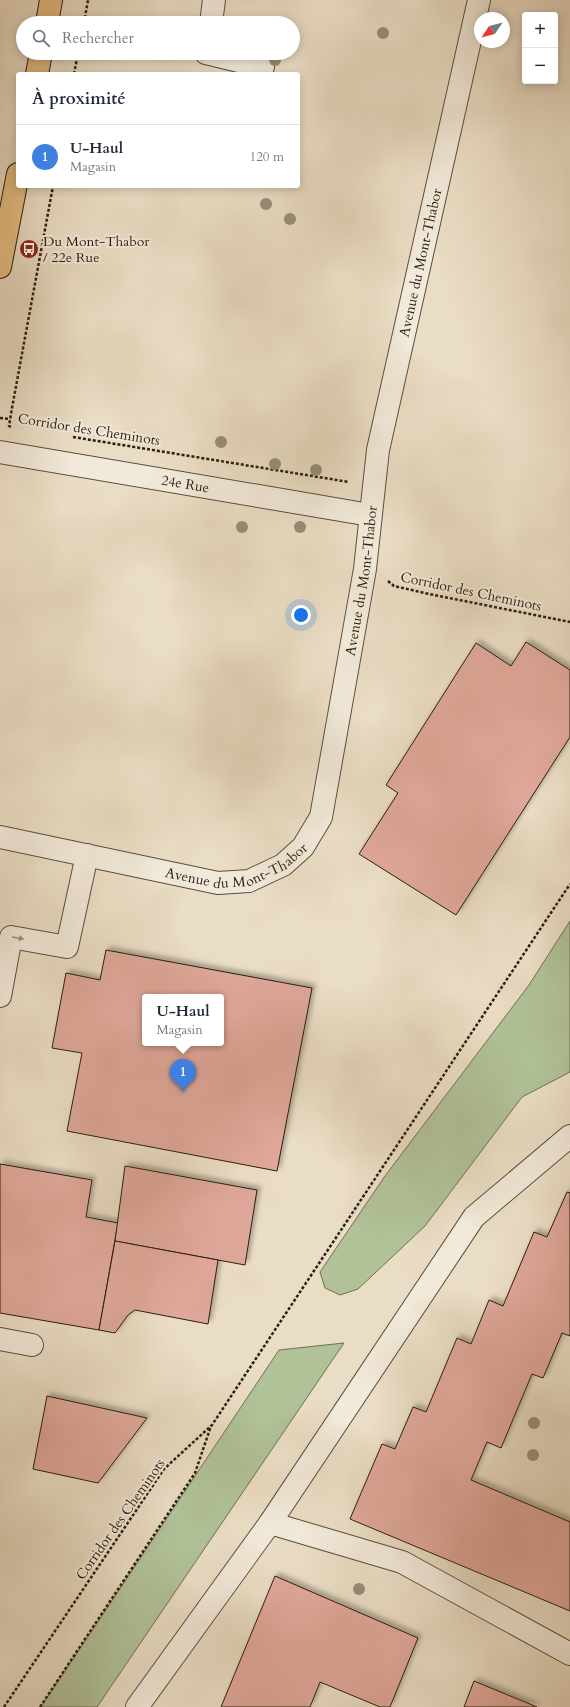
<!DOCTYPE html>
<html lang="fr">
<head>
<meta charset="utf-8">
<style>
  :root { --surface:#fff; --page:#f2f2f3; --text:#1f2937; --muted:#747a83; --line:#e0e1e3; --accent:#111827 }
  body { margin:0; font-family:Cardo,serif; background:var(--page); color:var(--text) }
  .controls { position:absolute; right:12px; top:12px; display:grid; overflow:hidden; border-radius:4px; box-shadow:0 2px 10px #0003 }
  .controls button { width:36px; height:36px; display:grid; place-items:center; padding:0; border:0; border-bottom:1px solid var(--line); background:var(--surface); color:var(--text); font:20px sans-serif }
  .compass { position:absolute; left:474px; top:12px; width:36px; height:36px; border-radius:50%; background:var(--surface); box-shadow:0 2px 10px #0003; rotate:235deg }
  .you { position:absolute; left:301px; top:615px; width:14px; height:14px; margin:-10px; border:3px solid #fff; border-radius:50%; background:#1a73e8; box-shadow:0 0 0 6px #1a73e833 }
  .badge { display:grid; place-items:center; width:26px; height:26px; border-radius:50%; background:var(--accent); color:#fff; font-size:13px; font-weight:700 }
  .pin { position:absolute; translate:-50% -33px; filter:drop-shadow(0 1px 2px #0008) }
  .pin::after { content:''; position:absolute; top:21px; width:14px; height:12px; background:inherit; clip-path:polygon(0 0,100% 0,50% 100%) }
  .popup { position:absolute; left:142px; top:994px; width:82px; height:52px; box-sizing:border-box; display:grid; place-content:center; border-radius:4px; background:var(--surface); filter:drop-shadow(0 1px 3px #0005); font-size:13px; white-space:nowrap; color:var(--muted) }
  .popup b { font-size:15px; color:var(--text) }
  .popup::after { content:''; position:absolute; left:50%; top:100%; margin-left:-8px; border:8px solid transparent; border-top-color:var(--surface) }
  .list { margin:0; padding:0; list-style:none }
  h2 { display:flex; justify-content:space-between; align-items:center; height:52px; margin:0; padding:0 16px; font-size:17px }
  h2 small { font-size:13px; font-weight:400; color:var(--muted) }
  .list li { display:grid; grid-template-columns:26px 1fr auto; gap:12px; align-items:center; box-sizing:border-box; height:64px; padding:0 16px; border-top:1px solid var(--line) }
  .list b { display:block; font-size:15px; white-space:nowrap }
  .list p { margin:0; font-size:13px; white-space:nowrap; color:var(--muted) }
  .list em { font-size:13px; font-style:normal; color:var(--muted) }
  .icon { flex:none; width:22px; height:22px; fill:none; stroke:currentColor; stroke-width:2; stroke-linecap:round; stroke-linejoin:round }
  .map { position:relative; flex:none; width:570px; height:1707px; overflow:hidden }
  .search { position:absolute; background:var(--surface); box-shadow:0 2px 10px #0003; left:16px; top:16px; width:284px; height:44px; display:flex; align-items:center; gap:10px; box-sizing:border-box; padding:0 14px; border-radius:22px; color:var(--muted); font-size:15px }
  .panel { position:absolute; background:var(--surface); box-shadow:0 2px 10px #0003; left:16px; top:72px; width:284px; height:116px; border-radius:4px }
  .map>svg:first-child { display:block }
</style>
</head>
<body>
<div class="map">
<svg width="570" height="1707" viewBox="0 0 570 1707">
  <defs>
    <filter id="shadow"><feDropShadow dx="3.5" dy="-3.5" stdDeviation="2" flood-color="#0004"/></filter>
  </defs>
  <rect width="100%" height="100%" fill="#eaddc5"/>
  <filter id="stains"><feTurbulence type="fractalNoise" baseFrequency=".005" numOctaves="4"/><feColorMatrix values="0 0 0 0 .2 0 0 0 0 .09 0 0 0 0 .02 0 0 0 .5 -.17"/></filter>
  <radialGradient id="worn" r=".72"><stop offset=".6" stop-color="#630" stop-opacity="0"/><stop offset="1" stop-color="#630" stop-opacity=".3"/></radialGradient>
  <g fill="#b1c299" stroke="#6e7054">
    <polygon points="570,921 570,1072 522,1097 425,1226 358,1289 340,1295 325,1288 320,1272 385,1176 529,985"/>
    <polygon points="344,1343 97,1707 41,1707 279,1350"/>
  </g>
  <g fill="#dfa79a" stroke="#2a1e10" fill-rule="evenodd" filter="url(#shadow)">
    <polygon points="526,642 570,670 570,737 456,915 359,854 398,793 386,785 476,643 511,666"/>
    <path d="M 106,950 L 312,988 L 277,1171 L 67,1131 L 82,1053 L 52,1048 L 66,973 L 100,980 ZM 145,997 L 221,997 L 221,1043 L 145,1043 Z"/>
    <polygon points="0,1164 92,1180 86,1217 118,1223 99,1330 0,1313"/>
    <polygon points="125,1166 257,1190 245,1265 115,1241"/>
    <polygon points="567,1192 570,1193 570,1336 562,1333 543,1378 532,1374 501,1448 487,1442 471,1480 570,1522 570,1611 350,1519 382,1444 395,1449 413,1407 426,1412 457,1338 471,1344 489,1300 503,1306 534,1232 547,1237"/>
    <polygon points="115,1241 218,1260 208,1324 135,1310 128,1315 115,1333 99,1330"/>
    <polygon points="47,1396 147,1418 98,1483 33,1469"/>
    <polygon points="275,1576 418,1638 390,1707 380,1707 320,1682 310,1707 221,1707"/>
    <polygon points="474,1681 537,1707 464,1707"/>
  </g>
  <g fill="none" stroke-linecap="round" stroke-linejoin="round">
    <g stroke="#5a4e3d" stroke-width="24">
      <g id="minor">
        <polyline points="211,23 214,0"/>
        <polyline points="206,53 263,67"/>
        <path id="s1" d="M 0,452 L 370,515"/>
        <path id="s2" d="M 0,837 L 218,883 L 249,881 L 283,865 L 303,847 L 321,817 L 365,569 L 378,450 L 479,0"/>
        <polyline points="0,996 11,937 67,947 87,855"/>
        <polyline points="0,1339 32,1345"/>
        <polyline points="270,1523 402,1562 570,1654"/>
        <polyline points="137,1707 270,1523 474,1217 570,1136"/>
      </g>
    </g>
    <g stroke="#2a1e10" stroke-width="24">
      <g id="major">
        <polyline points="47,23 51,0"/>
        <polyline points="37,74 41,53"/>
        <polyline points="0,267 18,174"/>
      </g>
    </g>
    <g stroke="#2a1e10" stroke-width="2.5" stroke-dasharray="3 2" stroke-linecap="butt">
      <polyline points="84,23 88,0"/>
      <polyline points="74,74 78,53"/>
      <polyline points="0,418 10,419"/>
      <polyline points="11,427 9,426 12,408 53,186"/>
      <polyline points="73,437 349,482"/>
      <polyline points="388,581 394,586 429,594 570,622"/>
      <polyline points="4,1707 164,1469 212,1425 570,884"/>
      <polyline points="40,1707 195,1473 211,1426"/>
    </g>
    <use href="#minor" stroke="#f1e9d9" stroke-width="22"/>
    <use href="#major" stroke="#e5be82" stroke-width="22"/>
  </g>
  <g fill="#968f78">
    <circle cx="383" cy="33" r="6"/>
    <circle cx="275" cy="60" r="6"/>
    <circle cx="266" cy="204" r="6"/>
    <circle cx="290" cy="219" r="6"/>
    <circle cx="221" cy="442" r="6"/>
    <circle cx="275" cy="464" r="6"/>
    <circle cx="316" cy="470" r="6"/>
    <circle cx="242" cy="527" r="6"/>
    <circle cx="300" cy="527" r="6"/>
    <circle cx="534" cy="1423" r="6"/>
    <circle cx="533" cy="1455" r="6"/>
    <circle cx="359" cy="1589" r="6"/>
  </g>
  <defs><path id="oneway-solid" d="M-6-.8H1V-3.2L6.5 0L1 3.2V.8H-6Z"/></defs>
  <use fill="#978e7f" href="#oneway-solid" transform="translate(18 938) rotate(10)"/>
  <defs>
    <g id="bus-disc" transform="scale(1)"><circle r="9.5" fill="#8f2418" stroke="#f1e9d9"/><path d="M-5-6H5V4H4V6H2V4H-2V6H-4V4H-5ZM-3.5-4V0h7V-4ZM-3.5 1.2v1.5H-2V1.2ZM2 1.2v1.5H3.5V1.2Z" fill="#fff"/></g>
  </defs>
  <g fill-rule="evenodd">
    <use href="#bus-disc" x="29" y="249"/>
  </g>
  <g text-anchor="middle" stroke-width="4" stroke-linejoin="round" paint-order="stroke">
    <g font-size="14" fill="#2a1e10" stroke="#f1e9d9" text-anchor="start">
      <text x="43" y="246">Du Mont-Thabor<tspan x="43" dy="16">/ 22e Rue</tspan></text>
    </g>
    <g font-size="14" fill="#2a1e10" stroke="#f1e9d9">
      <text dy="5" stroke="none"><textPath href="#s2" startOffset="917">Avenue du Mont-Thabor</textPath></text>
      <text transform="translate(89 429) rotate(9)" y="5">Corridor des Cheminots</text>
      <text dy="5" stroke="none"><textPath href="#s1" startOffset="188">24e Rue</textPath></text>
      <text dy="5" stroke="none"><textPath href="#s2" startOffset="593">Avenue du Mont-Thabor</textPath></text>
      <text transform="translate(471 591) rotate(12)" y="5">Corridor des Cheminots</text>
      <text dy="5" stroke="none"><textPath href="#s2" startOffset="245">Avenue du Mont-Thabor</textPath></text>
      <text transform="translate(120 1519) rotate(-55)" y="5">Corridor des Cheminots</text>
    </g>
  </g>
  <rect width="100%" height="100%" filter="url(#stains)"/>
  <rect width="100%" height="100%" fill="url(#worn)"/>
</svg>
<div class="controls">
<button>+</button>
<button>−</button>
</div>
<svg class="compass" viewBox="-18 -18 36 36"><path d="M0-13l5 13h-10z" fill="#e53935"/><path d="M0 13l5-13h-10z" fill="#747a83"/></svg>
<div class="you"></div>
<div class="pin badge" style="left:183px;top:1092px;background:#3f7fe0">1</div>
<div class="popup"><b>U-Haul</b>Magasin</div>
<div class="search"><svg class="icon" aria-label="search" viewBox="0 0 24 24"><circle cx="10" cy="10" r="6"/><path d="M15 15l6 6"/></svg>Rechercher</div>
<section class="panel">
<h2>À proximité<small></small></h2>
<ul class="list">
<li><span class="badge" style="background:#3f7fe0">1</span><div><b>U-Haul</b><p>Magasin</p></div><em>120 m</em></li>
</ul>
</section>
</div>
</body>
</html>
